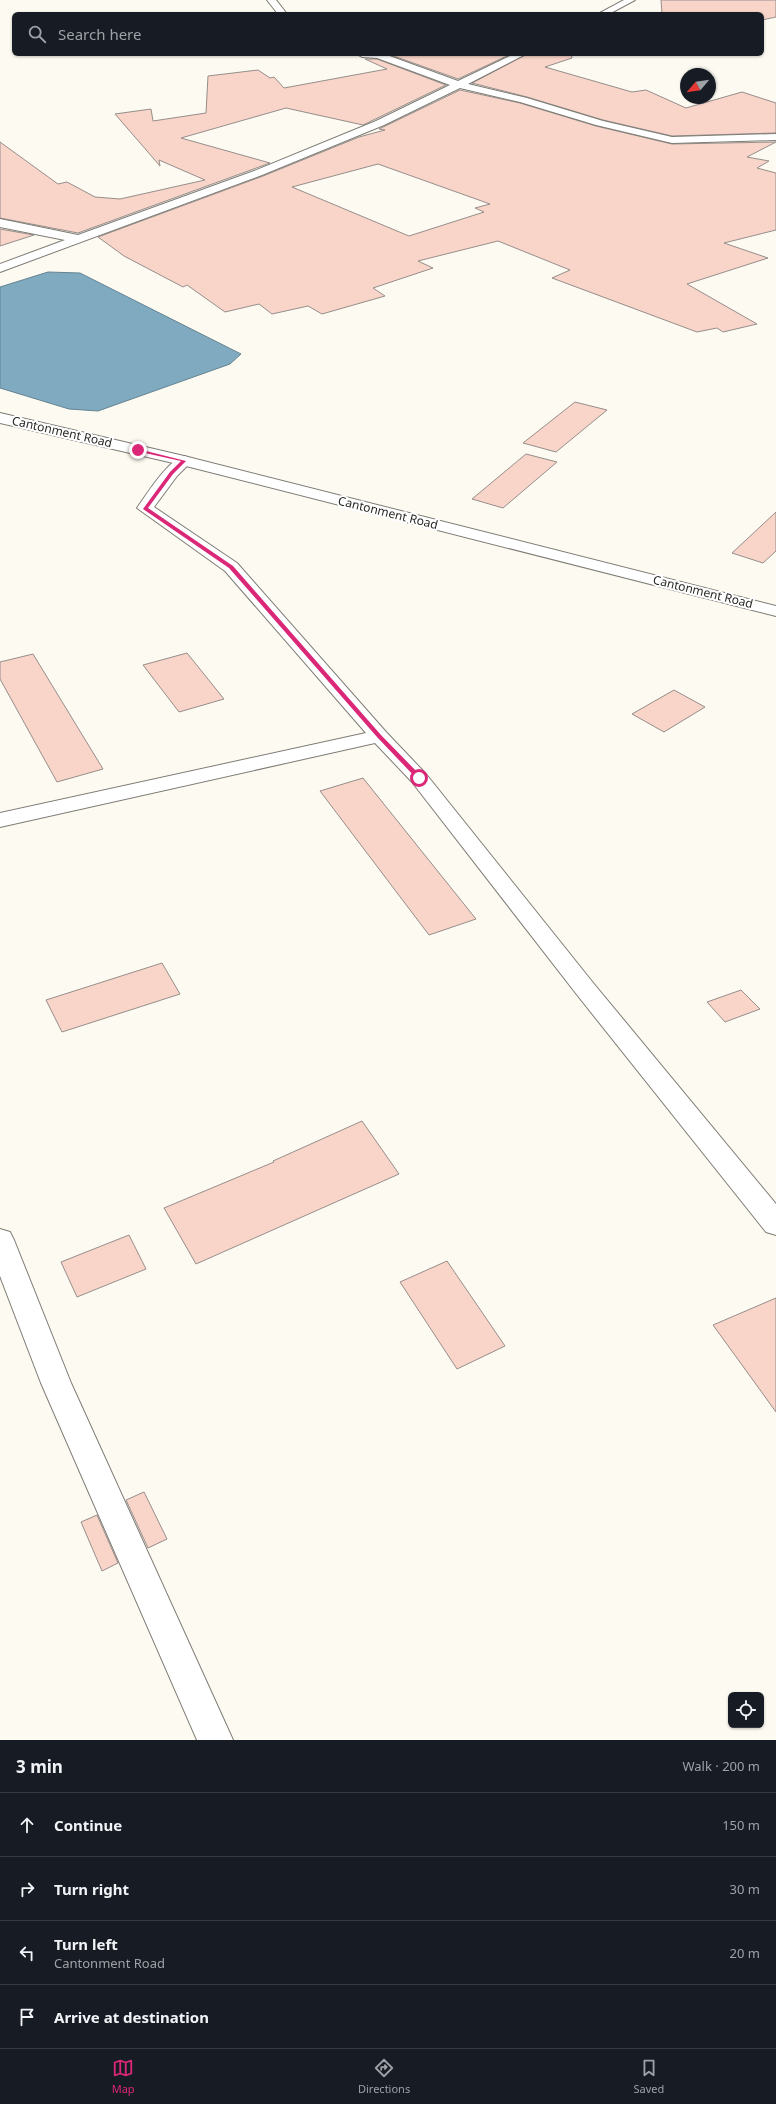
<!DOCTYPE html>
<html lang="en">
<head>
<meta charset="utf-8">
<style>
  :root { --surface:#171b24; --page:#242831; --text:#f1f3f6; --muted:#9ea1a6; --line:#363941; --accent:#db2777 }
  body { margin:0; font-family:"Noto Sans",sans-serif; background:var(--page); color:var(--text) }
  .controls { position:absolute; right:12px; bottom:12px; display:grid; overflow:hidden; border-radius:6px; box-shadow:0 1px 3px #0004 }
  .controls button { width:36px; height:36px; display:grid; place-items:center; padding:0; border:0; border-bottom:1px solid var(--line); background:var(--surface); color:var(--text); font:20px sans-serif }
  .compass { position:absolute; left:680px; top:68px; width:36px; height:36px; border-radius:50%; background:var(--surface); box-shadow:0 1px 3px #0004; rotate:241deg }
  .stop { position:absolute; width:12px; height:12px; margin:-9px; border:3px solid #db2777; border-radius:50%; background:#fff }
  .stop.end { background:#db2777; border-color:#fff; box-shadow:0 1px 4px #0008 }
  .list { margin:0; padding:0; list-style:none }
  h2 { display:flex; justify-content:space-between; align-items:center; height:52px; margin:0; padding:0 16px; font-size:17px }
  h2 small { font-size:13px; font-weight:400; color:var(--muted) }
  .list li { display:grid; grid-template-columns:26px 1fr auto; gap:12px; align-items:center; box-sizing:border-box; height:64px; padding:0 16px; border-top:1px solid var(--line) }
  .list b { display:block; font-size:15px; white-space:nowrap }
  .list p { margin:0; font-size:13px; white-space:nowrap; color:var(--muted) }
  .list em { font-size:13px; font-style:normal; color:var(--muted) }
  .icon { flex:none; width:22px; height:22px; fill:none; stroke:currentColor; stroke-width:2; stroke-linecap:round; stroke-linejoin:round }
  .map { position:relative; flex:none; width:776px; height:1740px; overflow:hidden }
  .search { position:absolute; background:var(--surface); box-shadow:0 1px 3px #0004; left:12px; right:12px; top:12px; height:44px; display:flex; align-items:center; gap:10px; box-sizing:border-box; padding:0 14px; border-radius:6px; color:var(--muted); font-size:15px }
  .sheet { height:308px; background:var(--surface) }
  nav { display:flex; justify-content:space-around; align-items:center; box-sizing:border-box; height:56px; border-top:1px solid var(--line); background:var(--surface); font-size:11px; color:var(--muted) }
  nav a { display:grid; justify-items:center; gap:2px }
  nav .on { color:var(--accent) }
  .map>svg:first-child { display:block }
</style>
</head>
<body>
<div class="map">
<svg width="776" height="1740" viewBox="0 0 776 1740">
  <rect width="100%" height="100%" fill="#fdfaf2"/>
  <polygon fill="#7faac0" stroke="#658392" points="48,272 80,273 241,354 230,364 98,411 69,409 0,388 0,287"/>
  <g fill="#f9d4c8" stroke="#968e8b" fill-rule="evenodd">
    <polygon points="661,0 776,0 776,17 762,20 762,14 662,14"/>
    <polygon points="388,54 511,54 458,79"/>
    <polygon points="527,54 571,54 572,58 545,67 632,92 646,90 686,108 742,92 776,103 776,133 672,136 603,120 527,97 472,83"/>
    <polygon points="365,59 377,59 446,85 363,125 286,108 181,138 270,163 78,233 0,218 0,142 58,184 67,182 95,197 120,199 205,180 159,160 160,166 115,114 151,109 153,121 206,113 208,76 258,70 270,78 274,77 284,88 387,69"/>
    <path d="M 460,90 L 520,103 L 596,126 L 672,144 L 776,142 L 747,157 L 769,161 L 757,168 L 776,173 L 776,230 L 724,243 L 768,258 L 687,284 L 757,324 L 723,332 L 717,328 L 697,332 L 552,278 L 570,270 L 498,241 L 418,261 L 433,268 L 373,288 L 385,296 L 322,314 L 308,306 L 272,314 L 259,304 L 225,312 L 187,285 L 183,287 L 124,256 L 98,237 L 263,176 L 359,137 L 385,130 L 379,129 ZM 378,164 L 490,204 L 475,208 L 484,212 L 409,236 L 292,187 Z"/>
    <polygon points="0,229 34,235 0,246"/>
    <polygon points="575,402 607,410 556,452 523,443"/>
    <polygon points="526,454 557,462 503,508 472,499"/>
    <polygon points="776,512 776,551 763,563 732,553"/>
    <polygon points="187,653 224,699 179,712 143,665"/>
    <polygon points="33,654 103,769 57,782 0,679 0,662"/>
    <polygon points="674,690 705,707 664,732 632,714"/>
    <polygon points="363,778 476,919 429,935 320,791"/>
    <polygon points="162,963 180,994 62,1032 46,1000"/>
    <polygon points="741,990 760,1009 725,1022 707,1002"/>
    <polygon points="362,1121 399,1174 196,1264 164,1208 274,1162 273,1161"/>
    <polygon points="129,1235 146,1269 77,1297 61,1262"/>
    <polygon points="447,1261 505,1346 457,1369 400,1282"/>
    <polygon points="776,1298 776,1412 713,1325"/>
    <polygon points="144,1492 167,1539 148,1548 126,1500"/>
    <polygon points="97,1515 118,1563 102,1571 81,1522"/>
  </g>
  <g fill="none" stroke-linecap="round" stroke-linejoin="round">
    <g stroke="#7e7c75" stroke-width="2">
      <g id="minor">
        <polygon points="267,0 276,0 287,14 278,14"/>
        <polygon points="624,0 635,0 609,14 598,14"/>
        <polygon points="357,54 384,54 458,81 514,54 526,54 468,84 527,98 603,121 672,137 776,134 776,140 672,143 596,125 520,102 460,88 384,125 262,175 0,272 0,264 65,240 0,227 0,219 78,235 254,171 376,121 450,85 377,58 362,57"/>
        <path d="M 184,456 L 190,458 L 192,461 L 177,476 L 154,507 L 237,563 L 386,732 L 426,774 L 594,984 L 776,1204 L 776,1235 L 766,1232 L 578,996 L 412,782 L 375,743 L 0,827 L 0,813 L 366,733 L 225,571 L 137,508 C 147,494 167,461 184,456 Z"/>
        <polygon points="0,1229 10,1232 14,1240 71,1383 233,1740 197,1740 41,1383 0,1276"/>
      </g>
    </g>
    <g stroke="#7e7c75" stroke-width="2">
      <polygon id="tertiary" points="0,413 184,456 776,606 776,616 182,465 0,423"/>
    </g>
    <use href="#minor" fill="#fff" fill-rule="evenodd"/>
    <use href="#tertiary" fill="#fff" fill-rule="evenodd"/>
  </g>
  <polygon fill="#db2777" points="138,449 186,461 173,474 148,508 233,566 381,735 421,776 421,779 417,779 377,737 229,568 143,509 170,472 181,461 136,451"/>
  <g text-anchor="middle" stroke-width="4" stroke-linejoin="round" paint-order="stroke">
    <g font-size="12" fill="#292825" stroke="#fff">
      <text transform="translate(62 432) rotate(13)" y="4">Cantonment Road</text>
      <text transform="translate(388 513) rotate(14)" y="4">Cantonment Road</text>
      <text transform="translate(703 592) rotate(14)" y="4">Cantonment Road</text>
    </g>
  </g>
</svg>
<div class="controls">
<button><svg class="icon" aria-label="locate" viewBox="0 0 24 24"><circle cx="12" cy="12" r="6"/><path d="M12 2v4M12 18v4M2 12h4M18 12h4"/></svg></button>
</div>
<svg class="compass" viewBox="-18 -18 36 36"><path d="M0-13l5 13h-10z" fill="#e53935"/><path d="M0 13l5-13h-10z" fill="#9ea1a6"/></svg>
<div class="stop" style="left:419px;top:778px"></div>
<div class="stop end" style="left:138px;top:450px"></div>
<div class="search"><svg class="icon" aria-label="search" viewBox="0 0 24 24"><circle cx="10" cy="10" r="6"/><path d="M15 15l6 6"/></svg>Search here</div>
</div>
<section class="sheet">
<h2>3 min<small>Walk · 200 m</small></h2>
<ul class="list">
<li><svg class="icon" aria-label="ahead" viewBox="0 0 24 24"><path d="M12 20V5M6 11l6-6 6 6"/></svg><div><b>Continue</b></div><em>150 m</em></li>
<li><svg class="icon" aria-label="right" viewBox="0 0 24 24"><path d="M7 20v-9h11M14 6l5 5-5 5"/></svg><div><b>Turn right</b></div><em>30 m</em></li>
<li><svg class="icon" aria-label="left" viewBox="0 0 24 24"><path d="M17 20v-9H6M10 6l-5 5 5 5"/></svg><div><b>Turn left</b><p>Cantonment Road</p></div><em>20 m</em></li>
<li><svg class="icon" aria-label="arrive" viewBox="0 0 24 24"><path d="M6 21V4h12l-3 4 3 4H6"/></svg><div><b>Arrive at destination</b></div></li>
</ul>
</section>
<nav>
<a class="on"><svg class="icon" aria-label="map" viewBox="0 0 24 24"><path d="M3 6l6-2 6 2 6-2v14l-6 2-6-2-6 2zM9 4v14M15 6v14"/></svg>Map</a>
<a><svg class="icon" aria-label="directions" viewBox="0 0 24 24"><path d="M12 3l9 9-9 9-9-9zM9 14v-3h6M13 9l2 2-2 2"/></svg>Directions</a>
<a><svg class="icon" aria-label="saved" viewBox="0 0 24 24"><path d="M7 4h10v16l-5-4-5 4z"/></svg>Saved</a>
</nav>
</body>
</html>
